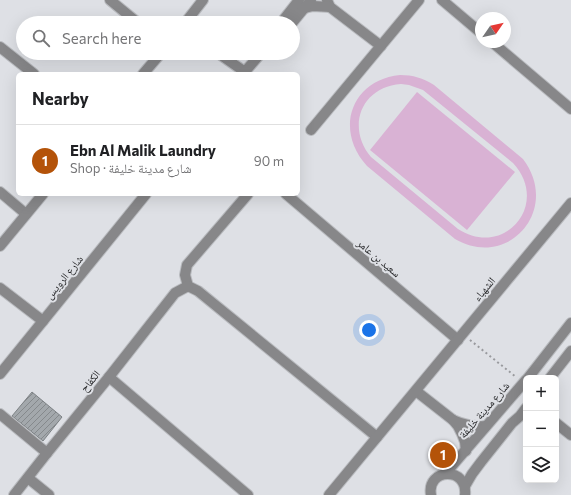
<!DOCTYPE html>
<html lang="en">
<head>
<meta charset="utf-8">
<style>
  :root { --surface:#fff; --page:#f6f6f6; --text:#202124; --muted:#757577; --line:#e0e0e0; --accent:#b45309 }
  body { margin:0; font-family:Commissioner,"Noto Naskh Arabic",sans-serif; background:var(--page); color:var(--text) }
  .controls { position:absolute; right:12px; bottom:12px; display:grid; overflow:hidden; border-radius:6px; box-shadow:0 4px 16px #0002 }
  .controls button { width:36px; height:36px; display:grid; place-items:center; padding:0; border:0; border-bottom:1px solid var(--line); background:var(--surface); color:var(--text); font:20px sans-serif }
  .compass { position:absolute; left:475px; top:12px; width:36px; height:36px; border-radius:50%; background:var(--surface); box-shadow:0 4px 16px #0002; rotate:56deg }
  .you { position:absolute; left:369px; top:330px; width:14px; height:14px; margin:-10px; border:3px solid #fff; border-radius:50%; background:#1a73e8; box-shadow:0 0 0 6px #1a73e833 }
  .badge { display:grid; place-items:center; width:26px; height:26px; border-radius:50%; background:var(--accent); color:#fff; font-size:13px; font-weight:700 }
  .pin { position:absolute; translate:-50% -50%; border:2px solid #fff; box-shadow:0 1px 4px #0006 }
  .list { margin:0; padding:0; list-style:none }
  h2 { display:flex; justify-content:space-between; align-items:center; height:52px; margin:0; padding:0 16px; font-size:17px }
  h2 small { font-size:13px; font-weight:400; color:var(--muted) }
  .list li { display:grid; grid-template-columns:26px 1fr auto; gap:12px; align-items:center; box-sizing:border-box; height:72px; padding:0 16px; border-top:1px solid var(--line) }
  .list b { display:block; font-size:15px; white-space:nowrap }
  .list p { margin:0; font-size:13px; white-space:nowrap; color:var(--muted) }
  .list em { font-size:13px; font-style:normal; color:var(--muted) }
  .icon { flex:none; width:22px; height:22px; fill:none; stroke:currentColor; stroke-width:2; stroke-linecap:round; stroke-linejoin:round }
  .map { position:relative; flex:none; width:571px; height:495px; overflow:hidden }
  .search { position:absolute; background:var(--surface); box-shadow:0 4px 16px #0002; left:16px; top:16px; width:284px; height:44px; display:flex; align-items:center; gap:10px; box-sizing:border-box; padding:0 14px; border-radius:22px; color:var(--muted); font-size:15px }
  .panel { position:absolute; background:var(--surface); box-shadow:0 4px 16px #0002; left:16px; top:72px; width:284px; height:124px; border-radius:6px }
  .map>svg:first-child { display:block }
</style>
</head>
<body>
<div class="map">
<svg width="571" height="495" viewBox="0 0 571 495">
  <defs>
    <pattern id="building-hatch" width="6" height="6" patternUnits="userSpaceOnUse"><rect width="6" height="6" fill="#a3a8ac"/><path d="M-1 1l2-2M0 6l6-6M5 7l2-2" fill="none" stroke="#85898c"/></pattern>
  </defs>
  <rect width="100%" height="100%" fill="#dee0e5"/>
  <g fill="#d9b2d4" fill-rule="evenodd">
    <path d="M 400,75 C 413,75 423,78 434,85 L 523,159 C 561,209 509,270 455,239 L 367,166 C 334,130 351,80 400,75 ZM 401,84 L 409,85 L 423,90 L 513,163 C 551,204 504,259 458,229 L 371,157 C 346,127 361,87 401,84 Z"/>
    <polygon points="417,92 515,172 467,230 370,150"/>
  </g>
  <polygon fill="url(#building-hatch)" stroke="#7c8184" points="32,392 62,417 43,441 12,416"/>
  <g fill="none" stroke-linecap="round" stroke-linejoin="round">
    <g stroke="#b9bbbf" stroke-width="12">
      <g id="minor">
        <polyline points="110,0 138,23"/>
        <polyline points="327,0 330,7 381,46"/>
        <polyline points="442,0 481,33"/>
        <polyline points="305,8 313,6 330,7"/>
        <polyline points="185,23 203,0"/>
        <polyline points="281,23 299,0"/>
        <polyline points="292,23 311,0"/>
        <polyline points="492,42 571,109"/>
        <polyline points="0,47 34,74"/>
        <polyline points="218,53 245,72"/>
        <polyline points="143,74 161,53"/>
        <polyline points="243,74 261,53"/>
        <polyline points="311,130 419,0"/>
        <polyline points="0,192 26,214"/>
        <polyline points="248,194 187,265 185,275 188,286 198,291 377,437"/>
        <polyline points="286,194 458,340"/>
        <polyline points="0,246 43,194"/>
        <polyline points="0,288 43,321"/>
        <polyline points="0,374 146,194"/>
        <polyline points="109,377 248,495"/>
        <polyline points="528,378 571,323"/>
        <polyline points="550,378 571,351"/>
        <polyline points="416,391 453,420 458,426 462,434 465,442 466,451"/>
        <polyline points="0,414 47,453"/>
        <path d="M 453,420 C 464,425 474,427 486,426"/>
        <polyline points="556,423 571,435"/>
        <polyline points="445,474 526,380"/>
        <polyline points="28,478 49,495"/>
        <polyline points="465,486 472,474 481,462 512,423 520,416 526,408"/>
        <polyline points="14,495 47,453 109,377 175,293 188,286"/>
        <polyline points="329,495 571,203"/>
        <path d="M 431,495 C 426,468 468,466 465,495"/>
      </g>
    </g>
    <polyline stroke="#999a9e" stroke-width="2" stroke-dasharray="2 3" stroke-linecap="butt" points="470,340 516,377"/>
    <use href="#minor" stroke="#878789" stroke-width="10"/>
  </g>
  <g text-anchor="middle" stroke-width="4" stroke-linejoin="round" paint-order="stroke">
    <g font-size="11" fill="#252628" stroke="#dee0e5">
      <text transform="translate(379 258) rotate(40)" y="4">سعيد بن عامر</text>
      <text transform="translate(64 277) rotate(-51)" y="4">شارع الرويس</text>
      <text transform="translate(484 289) rotate(-50)" y="4">الشهباء</text>
      <text transform="translate(90 381) rotate(-51)" y="4">الكفاح</text>
      <text transform="translate(484 410) rotate(-49)" y="4">شارع مدينة خليفة</text>
    </g>
  </g>
</svg>
<div class="controls">
<button>+</button>
<button>−</button>
<button><svg class="icon" aria-label="layers" viewBox="0 0 24 24"><path d="M12 4l9 5-9 5-9-5zM3 14l9 5 9-5"/></svg></button>
</div>
<svg class="compass" viewBox="-18 -18 36 36"><path d="M0-13l5 13h-10z" fill="#e53935"/><path d="M0 13l5-13h-10z" fill="#757577"/></svg>
<div class="you"></div>
<div class="pin badge" style="left:443px;top:455px">1</div>
<div class="search"><svg class="icon" aria-label="search" viewBox="0 0 24 24"><circle cx="10" cy="10" r="6"/><path d="M15 15l6 6"/></svg>Search here</div>
<section class="panel">
<h2>Nearby<small></small></h2>
<ul class="list">
<li><span class="badge">1</span><div><b>Ebn Al Malik Laundry</b><p>Shop · شارع مدينة خليفة</p></div><em>90 m</em></li>
</ul>
</section>
</div>
</body>
</html>
